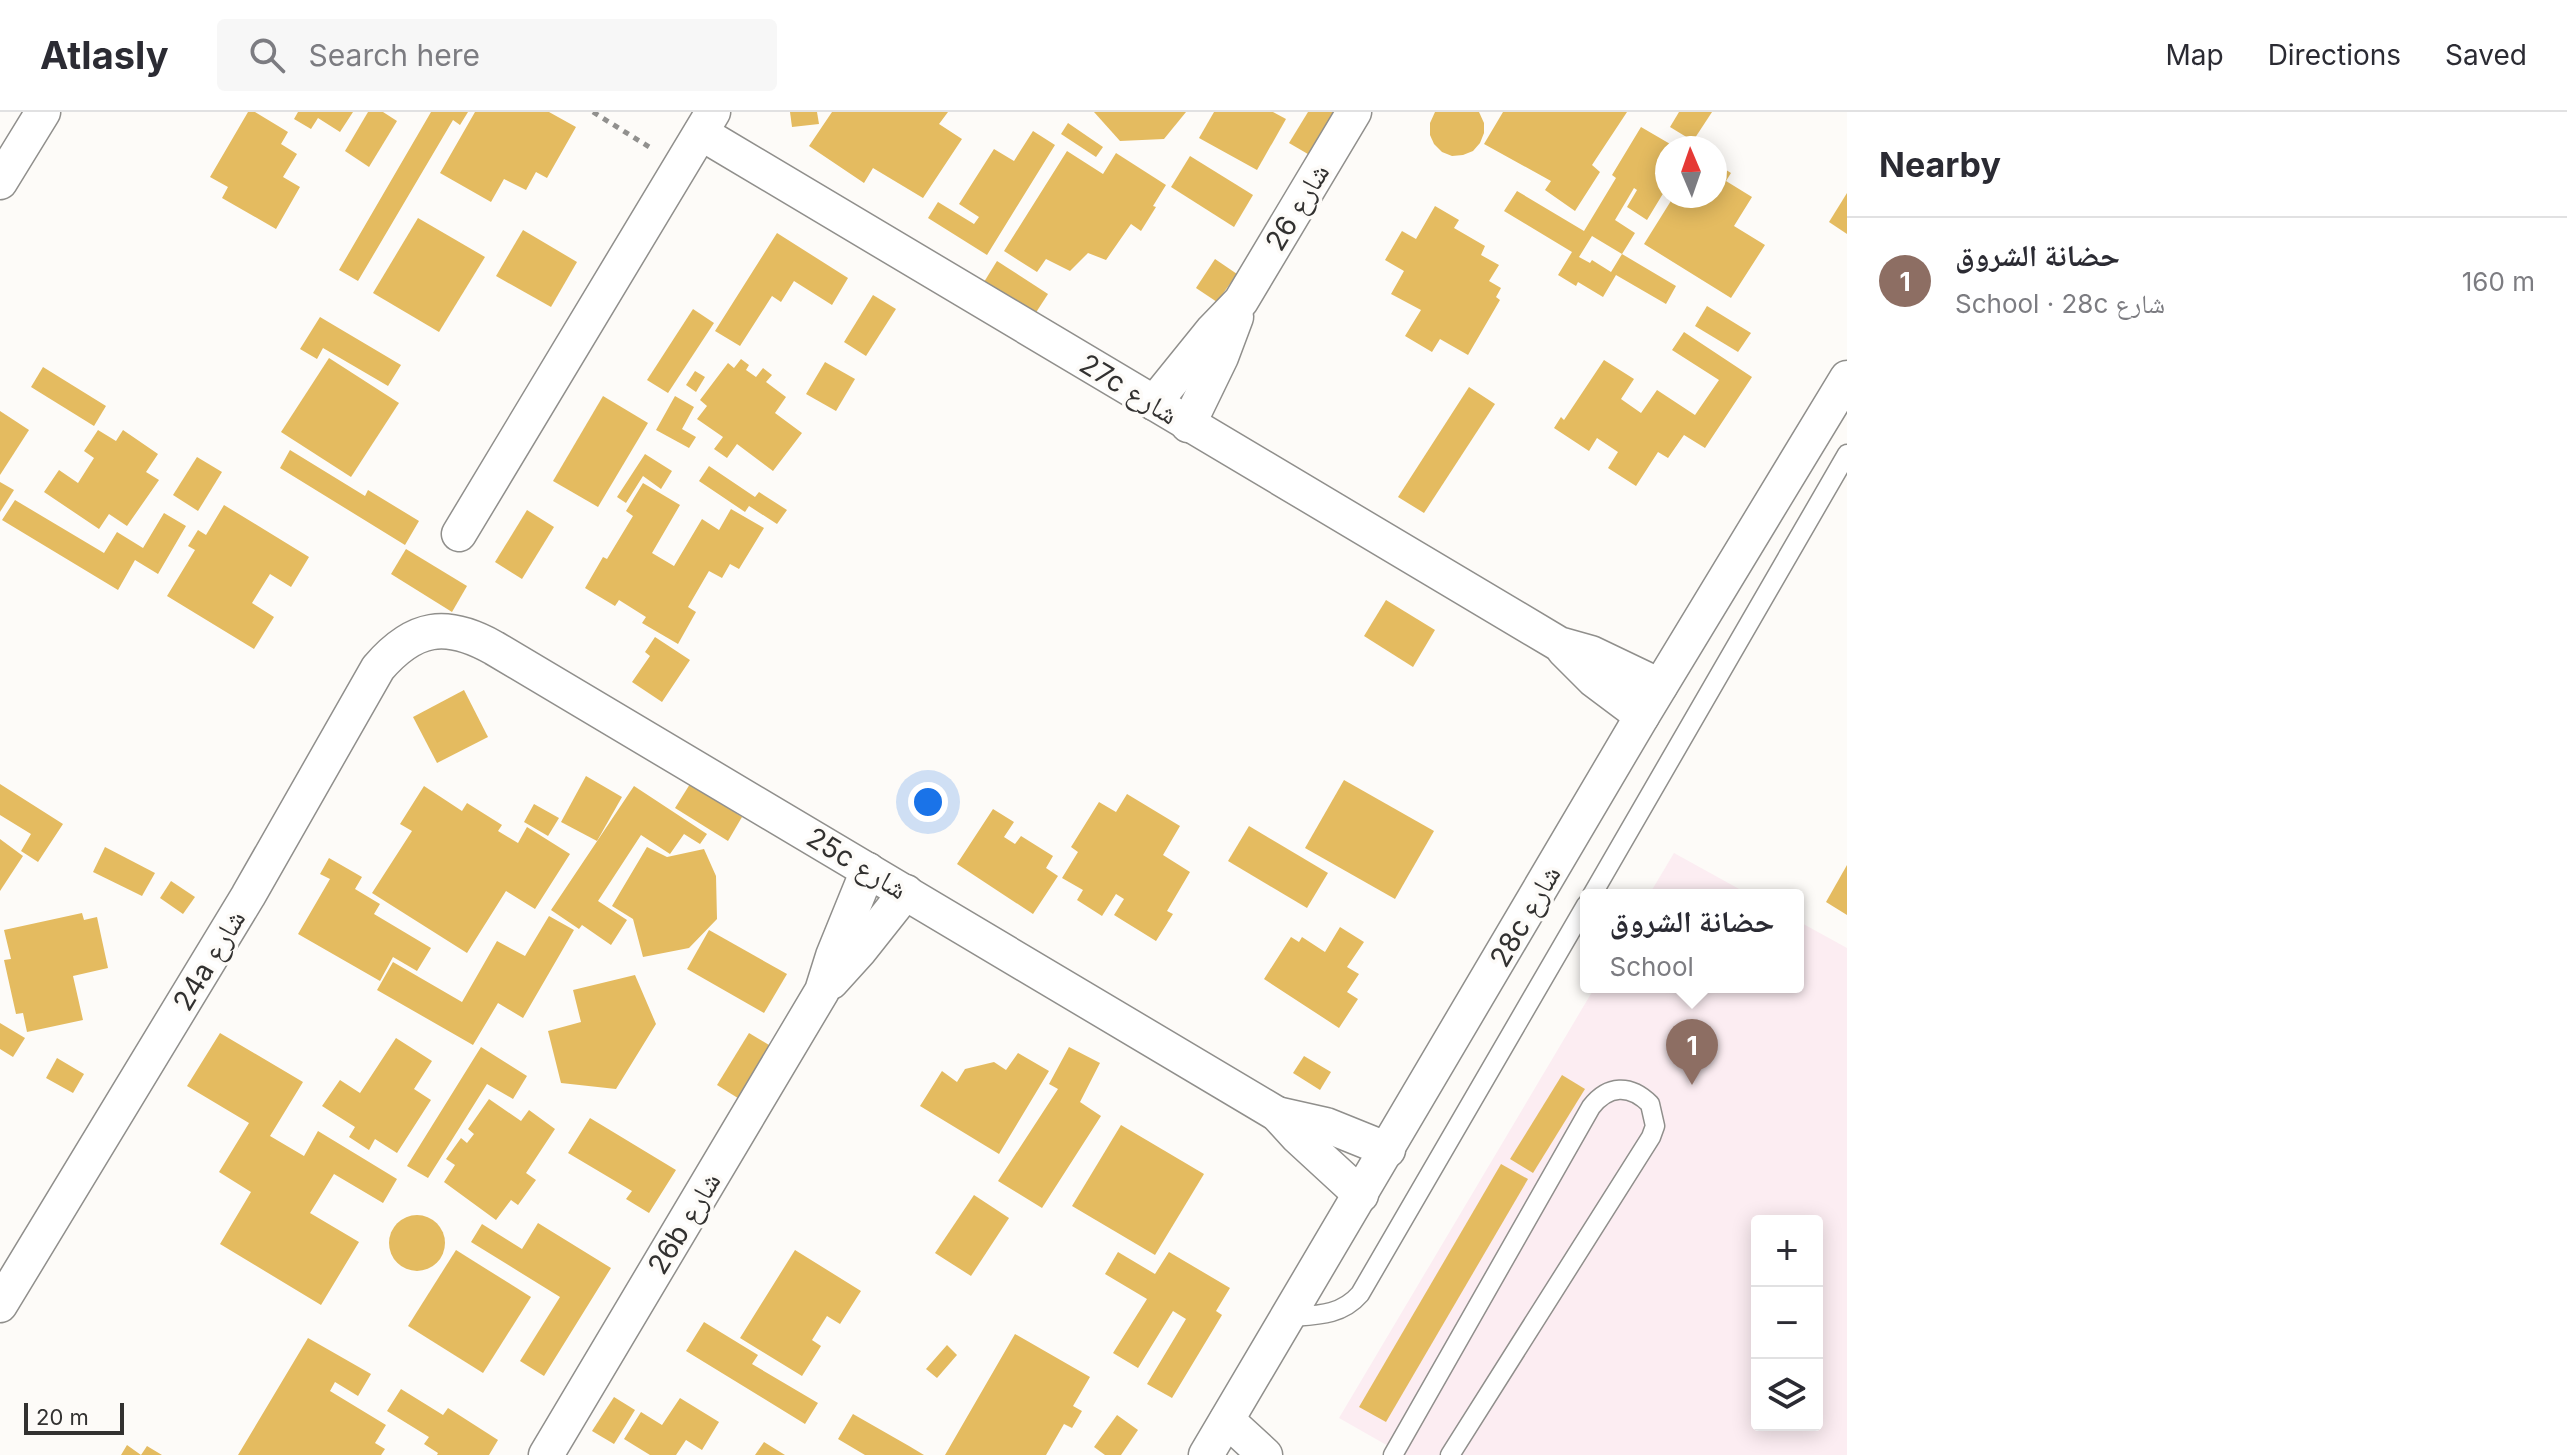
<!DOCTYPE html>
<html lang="en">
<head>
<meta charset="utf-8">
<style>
  :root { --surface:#fff; --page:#f7f7f7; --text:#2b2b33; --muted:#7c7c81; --line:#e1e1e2; --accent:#7c3aed }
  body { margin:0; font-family:Inter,"Noto Naskh Arabic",sans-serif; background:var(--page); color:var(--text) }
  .controls { position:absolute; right:24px; bottom:24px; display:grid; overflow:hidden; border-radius:8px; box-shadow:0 4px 20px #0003 }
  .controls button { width:72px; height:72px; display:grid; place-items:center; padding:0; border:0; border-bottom:2px solid var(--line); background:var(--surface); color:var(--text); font:40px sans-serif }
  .compass { position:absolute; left:1655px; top:24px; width:72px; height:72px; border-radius:50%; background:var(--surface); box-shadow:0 4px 20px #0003; rotate:358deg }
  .scale { position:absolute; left:24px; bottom:20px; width:100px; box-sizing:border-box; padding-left:8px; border:4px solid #323130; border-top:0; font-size:22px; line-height:28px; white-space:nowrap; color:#323130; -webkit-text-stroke:6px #fdfbf8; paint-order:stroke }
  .you { position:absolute; left:928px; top:690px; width:28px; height:28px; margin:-20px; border:6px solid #fff; border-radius:50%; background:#1a73e8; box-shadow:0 0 0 12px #1a73e833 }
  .badge { display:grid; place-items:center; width:52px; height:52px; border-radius:50%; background:var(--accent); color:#fff; font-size:26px; font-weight:700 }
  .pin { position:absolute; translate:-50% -66px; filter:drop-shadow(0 2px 4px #0008) }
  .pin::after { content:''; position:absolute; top:42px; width:28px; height:24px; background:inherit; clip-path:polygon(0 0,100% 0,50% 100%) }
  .popup { position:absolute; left:1580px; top:777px; width:224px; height:104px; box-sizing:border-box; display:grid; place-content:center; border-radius:8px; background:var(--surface); filter:drop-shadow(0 2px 6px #0005); font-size:26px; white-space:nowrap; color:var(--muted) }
  .popup b { font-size:30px; color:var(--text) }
  .popup::after { content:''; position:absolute; left:50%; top:100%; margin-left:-16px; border:16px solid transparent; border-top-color:var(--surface) }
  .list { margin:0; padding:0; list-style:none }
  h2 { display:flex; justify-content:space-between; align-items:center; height:104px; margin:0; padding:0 32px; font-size:34px }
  h2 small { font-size:26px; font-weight:400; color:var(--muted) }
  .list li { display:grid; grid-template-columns:52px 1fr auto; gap:24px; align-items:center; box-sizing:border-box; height:128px; padding:0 32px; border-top:2px solid var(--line) }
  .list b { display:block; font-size:30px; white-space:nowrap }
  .list p { margin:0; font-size:26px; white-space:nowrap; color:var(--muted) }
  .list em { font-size:26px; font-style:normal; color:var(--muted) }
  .icon { flex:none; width:44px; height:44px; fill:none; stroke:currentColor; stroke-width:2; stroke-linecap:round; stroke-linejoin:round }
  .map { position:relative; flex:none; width:1847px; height:1343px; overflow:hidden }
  header { display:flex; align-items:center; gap:48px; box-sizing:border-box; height:112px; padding:0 40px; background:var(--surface); border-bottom:2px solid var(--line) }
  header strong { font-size:38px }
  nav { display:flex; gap:44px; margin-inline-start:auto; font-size:28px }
  .search { width:560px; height:72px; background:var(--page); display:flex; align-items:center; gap:20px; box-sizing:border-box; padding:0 28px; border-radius:8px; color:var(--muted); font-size:30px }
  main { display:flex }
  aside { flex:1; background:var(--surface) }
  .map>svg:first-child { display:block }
</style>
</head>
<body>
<header>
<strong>Atlasly</strong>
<div class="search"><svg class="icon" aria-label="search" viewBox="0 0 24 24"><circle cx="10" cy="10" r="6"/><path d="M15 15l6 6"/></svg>Search here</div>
<nav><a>Map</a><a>Directions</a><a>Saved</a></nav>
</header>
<main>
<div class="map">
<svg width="1847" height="1343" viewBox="0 0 1847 1343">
  <rect width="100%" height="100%" fill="#fdfbf8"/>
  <g fill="#fcedf2" fill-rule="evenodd">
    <polygon points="1674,741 1750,783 1649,783"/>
    <path d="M 1798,809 L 1847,836 L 1847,1343 L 1404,1343 L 1339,1306 L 1595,875 L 1798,875 ZM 1757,1109 L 1817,1109 L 1817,1313 L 1757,1313 Z"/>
  </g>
  <g fill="#e4bb60">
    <polygon points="248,0 255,0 288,20 281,32 297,42 283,65 300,75 276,117 222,86 228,75 210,65"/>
    <polygon points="298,0 353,0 340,20 318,6 311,17 294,7"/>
    <polygon points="368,0 383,0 397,9 369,55 345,39"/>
    <polygon points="431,0 468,0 460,13 453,8 358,169 339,158"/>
    <polygon points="475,0 549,0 576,15 547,66 536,60 526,78 504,67 491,90 440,61"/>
    <polygon points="790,0 817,0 819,12 792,15"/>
    <polygon points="832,0 948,0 939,12 962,27 923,86 873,56 864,71 809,34"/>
    <polygon points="1094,0 1186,0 1164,27 1120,29"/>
    <polygon points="1214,0 1273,0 1286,7 1257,58 1199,26"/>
    <polygon points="1308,0 1337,0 1313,45 1289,31"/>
    <polygon points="1435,0 1479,0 1484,11 1484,21 1480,31 1473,39 1463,43 1452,44 1442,40 1434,32 1430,23 1430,11"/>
    <polygon points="1503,0 1627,0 1592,53 1600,60 1575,99 1545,78 1551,69 1484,32"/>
    <polygon points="1679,0 1712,0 1693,29 1670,15"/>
    <polygon points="1068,11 1103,35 1096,45 1061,22"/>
    <polygon points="1641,15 1677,36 1667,36 1667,75 1647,108 1627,95 1637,78 1634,76 1615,108 1635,121 1622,142 1592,124 1579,145 1590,151 1592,148 1611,160 1622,142 1676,174 1666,192 1616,163 1603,185 1578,170 1576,174 1558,163 1572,140 1504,99 1517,79 1584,119 1616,66 1612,63"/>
    <polygon points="1033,19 1055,33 987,143 928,106 938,90 974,112 979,105 959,92 994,37 1014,49"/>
    <polygon points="1067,39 1103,62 1116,41 1166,73 1153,94 1156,95 1141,119 1131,112 1106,148 1088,141 1070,159 1046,147 1037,160 1004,139"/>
    <polygon points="1190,44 1253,83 1234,115 1171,75"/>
    <polygon points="1715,51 1731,61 1726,69 1752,85 1734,114 1765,133 1731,186 1644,132 1674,84 1715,84"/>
    <polygon points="1847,81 1847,122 1829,110"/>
    <polygon points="1435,94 1459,108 1454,116 1485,134 1481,143 1499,153 1489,169 1501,176 1496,185 1500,188 1468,243 1440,227 1432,240 1405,224 1421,198 1391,182 1404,159 1385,148 1402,119 1416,127"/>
    <polygon points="418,106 485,145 439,220 373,181"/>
    <polygon points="523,118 577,150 551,195 496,164"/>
    <polygon points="777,121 848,166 832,193 794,169 781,190 772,184 740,234 715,219"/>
    <polygon points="1215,147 1237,162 1217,190 1196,176"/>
    <polygon points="997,149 1048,182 1035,202 984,170"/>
    <polygon points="873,183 896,197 866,244 844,230"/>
    <polygon points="1707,194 1751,221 1738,240 1695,214"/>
    <polygon points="693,197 714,211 668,281 647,268"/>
    <polygon points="320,205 401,253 388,274 323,236 317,247 300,237"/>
    <polygon points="1684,220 1752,265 1705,336 1684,323 1668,346 1658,340 1636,374 1608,356 1618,340 1597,326 1589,339 1554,316 1561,305 1564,308 1604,248 1634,267 1621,287 1641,301 1657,278 1695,303 1719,268 1672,238"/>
    <polygon points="329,246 399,291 351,365 281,320"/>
    <polygon points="741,247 749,253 746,258 756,265 763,256 772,263 766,270 786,285 775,301 802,321 773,359 737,332 727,346 714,337 723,325 697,307 707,294 700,288 728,251 734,256"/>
    <polygon points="825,250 855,267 836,299 806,282"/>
    <polygon points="43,255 106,294 94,314 31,275"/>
    <polygon points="695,259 705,265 696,280 686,273"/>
    <polygon points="1469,275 1495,292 1424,401 1398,385"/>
    <polygon points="603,284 648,311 598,395 553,369"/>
    <polygon points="675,284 694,295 682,317 696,325 689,336 656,318"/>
    <polygon points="0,299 29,318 0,363"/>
    <polygon points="98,318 116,329 123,318 158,342 146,360 159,368 127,414 109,402 99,417 44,380 59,358 78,371 94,346 84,339"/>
    <polygon points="290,338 365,384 368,378 419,409 405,433 280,356"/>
    <polygon points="645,342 672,359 661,377 643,364 626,391 617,385"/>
    <polygon points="197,345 222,360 198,399 173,383"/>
    <polygon points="709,354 755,385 759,380 787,398 777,412 749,394 745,400 699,369"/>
    <polygon points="0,370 14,378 0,400"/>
    <polygon points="643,371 680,393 652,441 674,454 702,407 719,418 731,397 764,416 739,457 730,452 722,466 709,459 688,495 696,500 678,532 642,511 646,505 619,488 615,494 585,476 603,445 607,447 633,404 626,399"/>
    <polygon points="15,388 104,441 117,420 143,436 164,401 186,414 158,462 135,448 118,478 2,408"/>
    <polygon points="224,393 309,445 291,475 270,462 252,491 274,505 254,537 167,484 195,438 188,434 198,418 206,423"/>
    <polygon points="527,398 554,415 522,467 495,450"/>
    <polygon points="406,437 467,474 452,500 391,462"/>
    <polygon points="1386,488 1435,518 1413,555 1364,524"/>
    <polygon points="655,525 690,548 662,590 632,570 650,544 645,540"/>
    <polygon points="464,578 488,625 437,651 413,605"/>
    <polygon points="586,664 622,685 597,729 561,710"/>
    <polygon points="1344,668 1434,719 1395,787 1305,736"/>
    <polygon points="0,672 63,712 38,750 21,739 31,722 0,703"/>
    <polygon points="690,672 742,705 728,729 675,696"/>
    <polygon points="424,674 462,699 467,691 502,713 498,719 518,731 527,715 570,742 535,797 506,779 467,841 372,781 412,719 400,712"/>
    <polygon points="634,674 707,722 700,732 684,722 670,742 641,723 598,789 627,808 611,833 582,813 579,817 551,798"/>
    <polygon points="1127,682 1180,714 1163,743 1190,760 1167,799 1173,802 1156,829 1114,803 1124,787 1116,782 1102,804 1077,788 1083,778 1062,766 1078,740 1071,735 1099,690 1116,700"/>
    <polygon points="534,692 559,706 548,724 524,710"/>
    <polygon points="993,697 1014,710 1004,725 1015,732 1021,724 1053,744 1046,756 1058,764 1033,802 957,752"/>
    <polygon points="1249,714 1328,761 1307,796 1228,749"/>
    <polygon points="0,727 23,744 0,779"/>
    <polygon points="105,735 155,761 142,784 93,760"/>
    <polygon points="647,735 667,745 704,737 716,764 717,807 689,836 643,845 633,807 612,794"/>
    <polygon points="329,746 362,765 355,777 380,792 374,802 431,836 417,859 393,845 380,869 298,822 330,767 320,762"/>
    <polygon points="1847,753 1847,803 1826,790"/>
    <polygon points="171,769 195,785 183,802 160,786"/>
    <polygon points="82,801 84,808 97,805 108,856 73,864 83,908 27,920 23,901 16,902 4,848 11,847 4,818"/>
    <polygon points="549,804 574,818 523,906 498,891 473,933 377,878 393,850 462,890 497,829 525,844"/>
    <polygon points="1340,815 1364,830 1347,855 1359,862 1347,880 1358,887 1339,916 1264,867 1291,825 1299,830 1302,825 1325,840"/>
    <polygon points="709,818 787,862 764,901 687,857"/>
    <polygon points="635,863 656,912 616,977 561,971 548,919 581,910 573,878"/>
    <polygon points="0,911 25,926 13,945 0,937"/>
    <polygon points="220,921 303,970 270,1024 304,1044 318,1019 397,1067 383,1091 334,1062 310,1101 359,1130 321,1193 220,1132 251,1080 219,1060 249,1011 187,974"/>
    <polygon points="749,921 774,936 741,988 717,973"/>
    <polygon points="396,926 432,949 414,977 431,988 397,1041 375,1027 369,1038 349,1025 355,1015 322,994 340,968 360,981"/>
    <polygon points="481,935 527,964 513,987 487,972 428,1066 407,1054"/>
    <polygon points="1069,935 1100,951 1080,990 1101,1004 1042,1096 998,1069 1058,977 1049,972"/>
    <polygon points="1018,941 1049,959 999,1042 920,994 942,959 957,970 965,957 994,950 1006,958"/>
    <polygon points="1304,944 1331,960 1320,978 1293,961"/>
    <polygon points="57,946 84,962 73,981 46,966"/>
    <polygon points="1562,963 1585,977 1533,1061 1510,1047"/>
    <polygon points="489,987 521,1009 529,998 555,1017 526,1061 536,1068 518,1093 511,1088 496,1108 444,1070 455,1053 446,1047 461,1026 467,1031 474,1022 468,1017"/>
    <polygon points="590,1006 676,1058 649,1101 626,1087 632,1079 568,1041"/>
    <polygon points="1121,1013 1204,1062 1155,1143 1072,1094"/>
    <polygon points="1501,1052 1528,1067 1386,1310 1359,1295"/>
    <polygon points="974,1083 1009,1106 971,1164 935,1141"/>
    <circle cx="417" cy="1131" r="28"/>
    <polygon points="538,1111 611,1156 544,1264 520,1249 560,1185 471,1130 482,1112 522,1137"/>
    <polygon points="456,1138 531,1185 483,1261 408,1214"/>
    <polygon points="795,1138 861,1179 840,1212 827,1204 812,1228 821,1234 802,1264 740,1226"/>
    <polygon points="1118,1140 1155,1162 1169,1140 1230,1176 1216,1199 1222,1203 1172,1286 1147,1272 1186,1207 1173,1199 1138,1256 1113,1241 1147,1187 1105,1162"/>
    <polygon points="704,1210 758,1243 752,1252 818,1291 805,1312 686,1239"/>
    <polygon points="1015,1222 1090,1265 1073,1294 1082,1299 1072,1316 1064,1312 1046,1343 945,1343"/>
    <polygon points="308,1226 371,1262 358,1284 335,1270 330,1279 386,1313 375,1331 385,1337 381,1343 238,1343"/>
    <polygon points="947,1233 957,1243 937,1266 926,1257"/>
    <polygon points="401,1277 443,1303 448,1296 498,1328 489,1343 437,1343 438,1341 424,1332 429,1325 387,1299"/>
    <polygon points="614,1285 635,1298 614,1332 592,1319"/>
    <polygon points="680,1286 719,1310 702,1338 686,1328 676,1343 650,1343 624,1327 641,1300 662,1313"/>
    <polygon points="853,1302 909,1334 924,1343 865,1343 838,1327"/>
    <polygon points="1117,1303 1138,1318 1121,1343 1105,1343 1094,1335"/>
    <polygon points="764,1330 785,1343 755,1343"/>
    <polygon points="127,1333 141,1343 147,1334 162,1343 121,1343"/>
  </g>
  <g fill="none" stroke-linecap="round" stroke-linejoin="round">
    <g stroke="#908f8c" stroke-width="21">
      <g id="service">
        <polyline points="1592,783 1847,342"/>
        <path d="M 1289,1205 C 1316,1203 1341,1204 1360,1182 L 1586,793"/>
        <path d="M 1393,1343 L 1591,995 C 1608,973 1630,972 1650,992 L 1655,1014 L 1651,1025 L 1450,1343"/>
      </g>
    </g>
    <g stroke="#908f8c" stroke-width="37">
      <g id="minor">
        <polyline points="701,21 1559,532 1591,541 1660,574"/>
        <polyline points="0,70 43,0"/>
        <polyline points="1154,291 1213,218 1241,189 1354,0"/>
        <polyline points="1188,313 1221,245 1236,205"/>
        <polyline points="459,422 713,0"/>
        <polyline points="1564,538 1594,568 1642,604"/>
        <polyline points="831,870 860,838 906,780"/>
        <polyline points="1277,1002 1326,1013 1388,1038"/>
        <path d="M 0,1193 L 248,784 L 378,556 C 414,514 446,509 494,536 L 1277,1002 L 1298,1025 L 1361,1083"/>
        <polyline points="1227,1308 1265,1343"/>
        <polyline points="546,1343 822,879 833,844 868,758"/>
        <polyline points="1206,1343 1642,604 1847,266"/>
      </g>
    </g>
    <polyline stroke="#91908e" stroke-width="5" stroke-dasharray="6 6" stroke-linecap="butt" points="593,0 654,38"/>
    <use href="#service" stroke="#fff" stroke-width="18"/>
    <use href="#minor" stroke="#fff" stroke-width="34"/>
  </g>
  <g text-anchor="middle" stroke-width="7" stroke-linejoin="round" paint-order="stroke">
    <g font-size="28" fill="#323130" stroke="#fdfbf8">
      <text transform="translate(1297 95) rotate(-59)" y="10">شارع 26</text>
      <text transform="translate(1129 277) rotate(31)" y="10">27c شارع</text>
      <text transform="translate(857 751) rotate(31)" y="10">25c شارع</text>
      <text transform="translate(1525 804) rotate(-60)" y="10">28c شارع</text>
      <text transform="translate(209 848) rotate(-59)" y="10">24a شارع</text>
      <text transform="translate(684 1111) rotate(-59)" y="10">26b شارع</text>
    </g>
  </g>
</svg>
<div class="controls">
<button>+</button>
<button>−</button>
<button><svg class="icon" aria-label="layers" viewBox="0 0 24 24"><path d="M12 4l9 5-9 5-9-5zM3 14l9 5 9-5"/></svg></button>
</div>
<svg class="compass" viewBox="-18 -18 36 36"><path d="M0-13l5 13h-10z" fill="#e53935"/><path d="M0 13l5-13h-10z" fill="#7c7c81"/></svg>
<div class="scale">20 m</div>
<div class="you"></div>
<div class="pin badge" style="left:1692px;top:973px;background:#8d6e63">1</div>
<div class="popup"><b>حضانة الشروق</b>School</div>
</div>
<aside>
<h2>Nearby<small></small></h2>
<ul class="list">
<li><span class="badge" style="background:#8d6e63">1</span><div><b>حضانة الشروق</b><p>School · 28c شارع</p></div><em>160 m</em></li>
</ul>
</aside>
</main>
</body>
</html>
